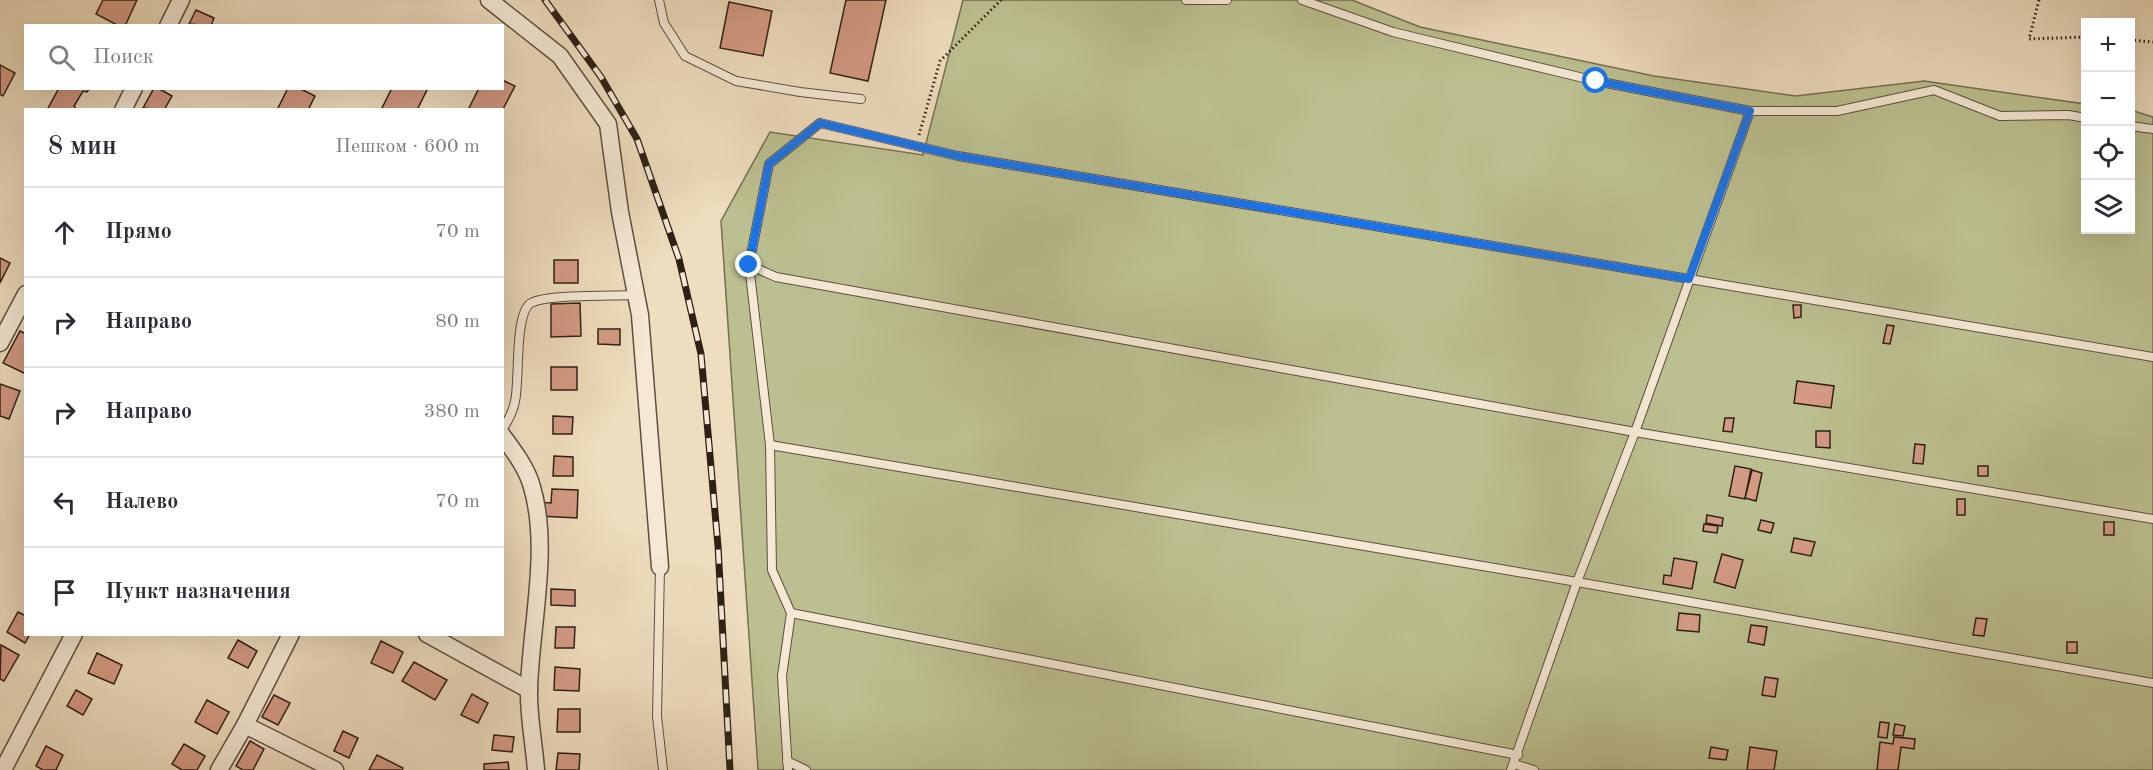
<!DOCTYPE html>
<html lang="ru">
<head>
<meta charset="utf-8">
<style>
  :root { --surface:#fff; --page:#f2f2f3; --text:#2b2b33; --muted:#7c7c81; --line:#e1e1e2 }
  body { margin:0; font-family:"Old Standard TT",serif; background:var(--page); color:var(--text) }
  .controls { position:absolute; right:18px; top:18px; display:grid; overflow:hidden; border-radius:0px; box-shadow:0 6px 24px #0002 }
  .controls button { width:54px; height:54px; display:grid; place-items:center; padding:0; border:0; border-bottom:2px solid var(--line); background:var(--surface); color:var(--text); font:30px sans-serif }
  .stop { position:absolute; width:18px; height:18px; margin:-14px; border:4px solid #1a73e8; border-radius:50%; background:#fff }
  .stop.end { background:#1a73e8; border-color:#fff; box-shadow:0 2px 6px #0008 }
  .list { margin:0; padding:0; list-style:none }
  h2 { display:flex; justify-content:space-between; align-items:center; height:78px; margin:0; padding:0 24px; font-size:26px }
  h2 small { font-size:20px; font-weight:400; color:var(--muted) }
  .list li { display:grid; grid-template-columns:39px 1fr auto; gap:18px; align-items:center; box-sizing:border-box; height:90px; padding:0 24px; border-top:2px solid var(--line) }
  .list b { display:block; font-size:22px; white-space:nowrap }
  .list em { font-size:20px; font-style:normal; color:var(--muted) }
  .icon { flex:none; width:33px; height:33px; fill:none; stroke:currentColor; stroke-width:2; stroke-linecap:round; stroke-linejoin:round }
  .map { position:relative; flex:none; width:2153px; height:770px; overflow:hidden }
  .search { position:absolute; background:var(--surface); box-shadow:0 6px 24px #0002; left:24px; top:24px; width:480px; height:66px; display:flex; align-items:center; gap:15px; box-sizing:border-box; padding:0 21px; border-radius:0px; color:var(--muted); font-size:22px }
  .panel { position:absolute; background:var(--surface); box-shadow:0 6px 24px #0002; left:24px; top:108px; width:480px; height:528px; border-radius:0px }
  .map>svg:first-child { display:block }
</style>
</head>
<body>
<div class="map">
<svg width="2153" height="770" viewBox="0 0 2153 770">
  <rect width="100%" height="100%" fill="#efddbf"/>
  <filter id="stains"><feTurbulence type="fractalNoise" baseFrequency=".00333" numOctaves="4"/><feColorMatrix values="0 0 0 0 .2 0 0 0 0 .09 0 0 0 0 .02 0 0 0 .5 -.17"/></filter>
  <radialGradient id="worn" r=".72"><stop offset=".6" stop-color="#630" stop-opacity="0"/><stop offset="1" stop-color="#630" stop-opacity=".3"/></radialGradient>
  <polygon fill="#bcc090" stroke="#757053" stroke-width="1.5" points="963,0 1352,0 1420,27 1654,76 1796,96 1924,81 2085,104 2086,230 2130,230 2131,110 2153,117 2153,770 758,770 721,221 770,132 923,155"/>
  <g fill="#d49a84" stroke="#2e2016" stroke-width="1.5">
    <polygon points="103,0 137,0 125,26 119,26 96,14"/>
    <polygon points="846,0 886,0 868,81 830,73"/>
    <polygon points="729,2 772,11 763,56 720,48"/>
    <polygon points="196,10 214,18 211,26 189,24"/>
    <polygon points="0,65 15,73 3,96 0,94"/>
    <polygon points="502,80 515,86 502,111 468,110 479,88 502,88"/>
    <polygon points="59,88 90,88 87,92 83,91 74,106 77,110 47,110"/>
    <polygon points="154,88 158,88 172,96 164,110 143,108"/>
    <polygon points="288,88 299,88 315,96 308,110 277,110"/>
    <polygon points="392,88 428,88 417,110 381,110"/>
    <polygon points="0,258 10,263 0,283"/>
    <rect x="554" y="260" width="24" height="23"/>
    <polygon points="580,303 581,336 551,337 551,304"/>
    <polygon points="1793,305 1801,305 1801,317 1794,318"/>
    <polygon points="1887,325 1894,326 1890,344 1883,343"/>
    <polygon points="598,329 620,329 620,345 598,344"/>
    <polygon points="20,331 26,334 26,374 3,363"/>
    <rect x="551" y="367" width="26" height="23"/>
    <polygon points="1797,381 1834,386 1831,408 1794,403"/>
    <polygon points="0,384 20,391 9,419 0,416"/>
    <polygon points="553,416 573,417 572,434 553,434"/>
    <polygon points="1725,418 1734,418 1732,432 1723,431"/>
    <polygon points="1816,431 1830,431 1830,448 1816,447"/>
    <polygon points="1915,444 1925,445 1923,464 1913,463"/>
    <polygon points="554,456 573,457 573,476 553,476"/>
    <polygon points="1735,466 1751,469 1745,499 1729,496"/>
    <rect x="1978" y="466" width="10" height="10"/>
    <polygon points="1752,470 1762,473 1756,501 1745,498"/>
    <polygon points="552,489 578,490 577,518 539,516 539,502 551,503"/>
    <rect x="1957" y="499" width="8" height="16"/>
    <polygon points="1707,515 1723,518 1722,526 1706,523"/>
    <polygon points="1761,520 1774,523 1771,533 1758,530"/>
    <rect x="2104" y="522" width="10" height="13"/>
    <polygon points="1704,524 1718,526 1717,533 1703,531"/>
    <polygon points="1794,538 1815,542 1811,556 1791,552"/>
    <polygon points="1722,554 1743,560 1735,588 1714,582"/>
    <polygon points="1674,558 1697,562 1692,589 1663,584 1664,575 1671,576"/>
    <polygon points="551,589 575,590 575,606 551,605"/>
    <polygon points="18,612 26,616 26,634 30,634 25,643 7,632"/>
    <polygon points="1679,613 1700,615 1699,632 1677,630"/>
    <polygon points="1976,618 1987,619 1984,636 1973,635"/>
    <polygon points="1751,625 1767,627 1764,645 1748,642"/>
    <polygon points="556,627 575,627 574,648 555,648"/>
    <polygon points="238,640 257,651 248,668 228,658"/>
    <polygon points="381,641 403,652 393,673 371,663"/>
    <rect x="2067" y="642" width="10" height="11"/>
    <polygon points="1,645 19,655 4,681 0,679"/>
    <polygon points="97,653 122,665 114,684 88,673"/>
    <polygon points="414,662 447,680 435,700 402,681"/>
    <polygon points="555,667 580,669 579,691 554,690"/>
    <polygon points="1765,677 1778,679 1775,697 1762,695"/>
    <polygon points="76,690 92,699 83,715 67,706"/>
    <polygon points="472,694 488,703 478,723 461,715"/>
    <polygon points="274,695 290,703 278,725 262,717"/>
    <polygon points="207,700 229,712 217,734 195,722"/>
    <polygon points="558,709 580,709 580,732 557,732"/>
    <polygon points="1880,722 1889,723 1887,738 1878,737"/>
    <polygon points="1895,724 1905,726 1903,736 1893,735"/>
    <polygon points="343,731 358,738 349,758 334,751"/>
    <polygon points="494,735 514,737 512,752 492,750"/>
    <polygon points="1894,737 1915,739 1914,749 1901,747 1898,770 1877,770 1880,742 1893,744"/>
    <polygon points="250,741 264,749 253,770 243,770 236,766"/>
    <polygon points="184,744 205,756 197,770 182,770 172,764"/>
    <polygon points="46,746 63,755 56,770 43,770 36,766"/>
    <polygon points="1711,747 1728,750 1726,760 1709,758"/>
    <polygon points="1750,747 1777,751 1774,770 1747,770"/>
    <polygon points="558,753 580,754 579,770 556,770"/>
    <polygon points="377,755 403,768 402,770 369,770"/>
    <polygon points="508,762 509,770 484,770 484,764"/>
  </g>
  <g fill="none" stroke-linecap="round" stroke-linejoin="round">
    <g stroke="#5e4f40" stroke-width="10">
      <g id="service">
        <polyline points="659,0 664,23 685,56 736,81 800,92 861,99"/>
        <polyline points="1186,0 1227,0"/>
        <polyline points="1302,0 1393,32 1596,81 1750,111 1837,111 1934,90 2000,116 2068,115 2086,118"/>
        <polyline points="2130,126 2153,129"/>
        <polyline points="749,265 776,277 1635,432 2153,519"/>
        <path d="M 502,430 C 508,421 513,412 515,401 C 520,381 514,313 531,303 C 547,294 614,296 636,295"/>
        <polyline points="770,445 1577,582 2153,683"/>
        <polyline points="660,567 657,716 663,770"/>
        <polyline points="791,613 1518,755"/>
        <polyline points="787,761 806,770"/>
        <polyline points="1514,764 1534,770"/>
        <polyline points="788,770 782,676 791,613 772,570 770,445 749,265 769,164 820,123 958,156 2153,357"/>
        <polyline points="1511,770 1577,582 1635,432 1750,111"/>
      </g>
    </g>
    <g stroke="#5e4f40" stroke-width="19">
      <g id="minor">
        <polyline points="489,0 560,56 608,124 620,212 640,315 660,567"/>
        <polyline points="168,26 181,0"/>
        <polyline points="123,110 134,88"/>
        <polyline points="0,343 26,294"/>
        <path d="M 502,435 C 513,450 527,468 532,487 C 550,549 531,624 529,688 C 528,715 534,743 536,770"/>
        <polyline points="427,634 529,690"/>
        <polyline points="245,725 335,770"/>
        <polyline points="5,766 74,634"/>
        <polyline points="219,770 245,725 291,634"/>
      </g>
    </g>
    <g stroke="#2e2016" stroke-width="3" stroke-dasharray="1.5 3" stroke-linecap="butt">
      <polyline points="2039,0 2029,39 2086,37"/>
      <polyline points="2130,40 2153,42"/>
      <polyline points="919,135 940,61 1001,0"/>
    </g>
    <use href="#service" stroke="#f5e9d5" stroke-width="8"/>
    <use href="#minor" stroke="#f5e9d5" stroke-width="16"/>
    <g stroke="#2e2016" stroke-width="7">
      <polyline id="rail" points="545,0 601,77 637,139 679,259 701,354 718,546 730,770"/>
    </g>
    <use href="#rail" stroke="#f5e9d5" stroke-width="4.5" stroke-dasharray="14" stroke-linecap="butt"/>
  </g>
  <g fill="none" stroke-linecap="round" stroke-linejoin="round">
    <polyline stroke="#1a73e8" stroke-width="8" points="749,265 769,164 820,123 958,156 1689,279 1750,111 1596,81"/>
  </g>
  <rect width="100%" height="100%" filter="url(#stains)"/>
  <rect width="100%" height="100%" fill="url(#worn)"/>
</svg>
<div class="controls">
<button>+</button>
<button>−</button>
<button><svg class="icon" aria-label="locate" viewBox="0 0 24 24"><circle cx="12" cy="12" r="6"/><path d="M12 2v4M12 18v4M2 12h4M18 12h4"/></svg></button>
<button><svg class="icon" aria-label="layers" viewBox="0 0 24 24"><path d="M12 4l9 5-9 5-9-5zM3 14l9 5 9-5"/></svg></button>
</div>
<div class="stop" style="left:1596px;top:81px"></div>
<div class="stop end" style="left:749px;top:265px"></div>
<div class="search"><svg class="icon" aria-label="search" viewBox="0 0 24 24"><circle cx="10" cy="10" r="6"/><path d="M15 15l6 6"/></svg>Поиск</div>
<section class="panel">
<h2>8 мин<small>Пешком · 600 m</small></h2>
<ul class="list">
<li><svg class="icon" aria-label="ahead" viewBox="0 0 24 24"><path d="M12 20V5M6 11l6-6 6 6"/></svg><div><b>Прямо</b></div><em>70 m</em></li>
<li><svg class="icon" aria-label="right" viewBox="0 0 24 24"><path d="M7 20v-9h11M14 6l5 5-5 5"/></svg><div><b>Направо</b></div><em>80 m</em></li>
<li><svg class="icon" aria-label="right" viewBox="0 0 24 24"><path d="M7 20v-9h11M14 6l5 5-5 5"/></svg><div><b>Направо</b></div><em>380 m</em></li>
<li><svg class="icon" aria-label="left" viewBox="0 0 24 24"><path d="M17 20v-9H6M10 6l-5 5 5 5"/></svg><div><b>Налево</b></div><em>70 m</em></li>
<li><svg class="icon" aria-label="arrive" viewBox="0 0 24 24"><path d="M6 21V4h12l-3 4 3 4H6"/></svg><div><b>Пункт назначения</b></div></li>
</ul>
</section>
</div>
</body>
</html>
